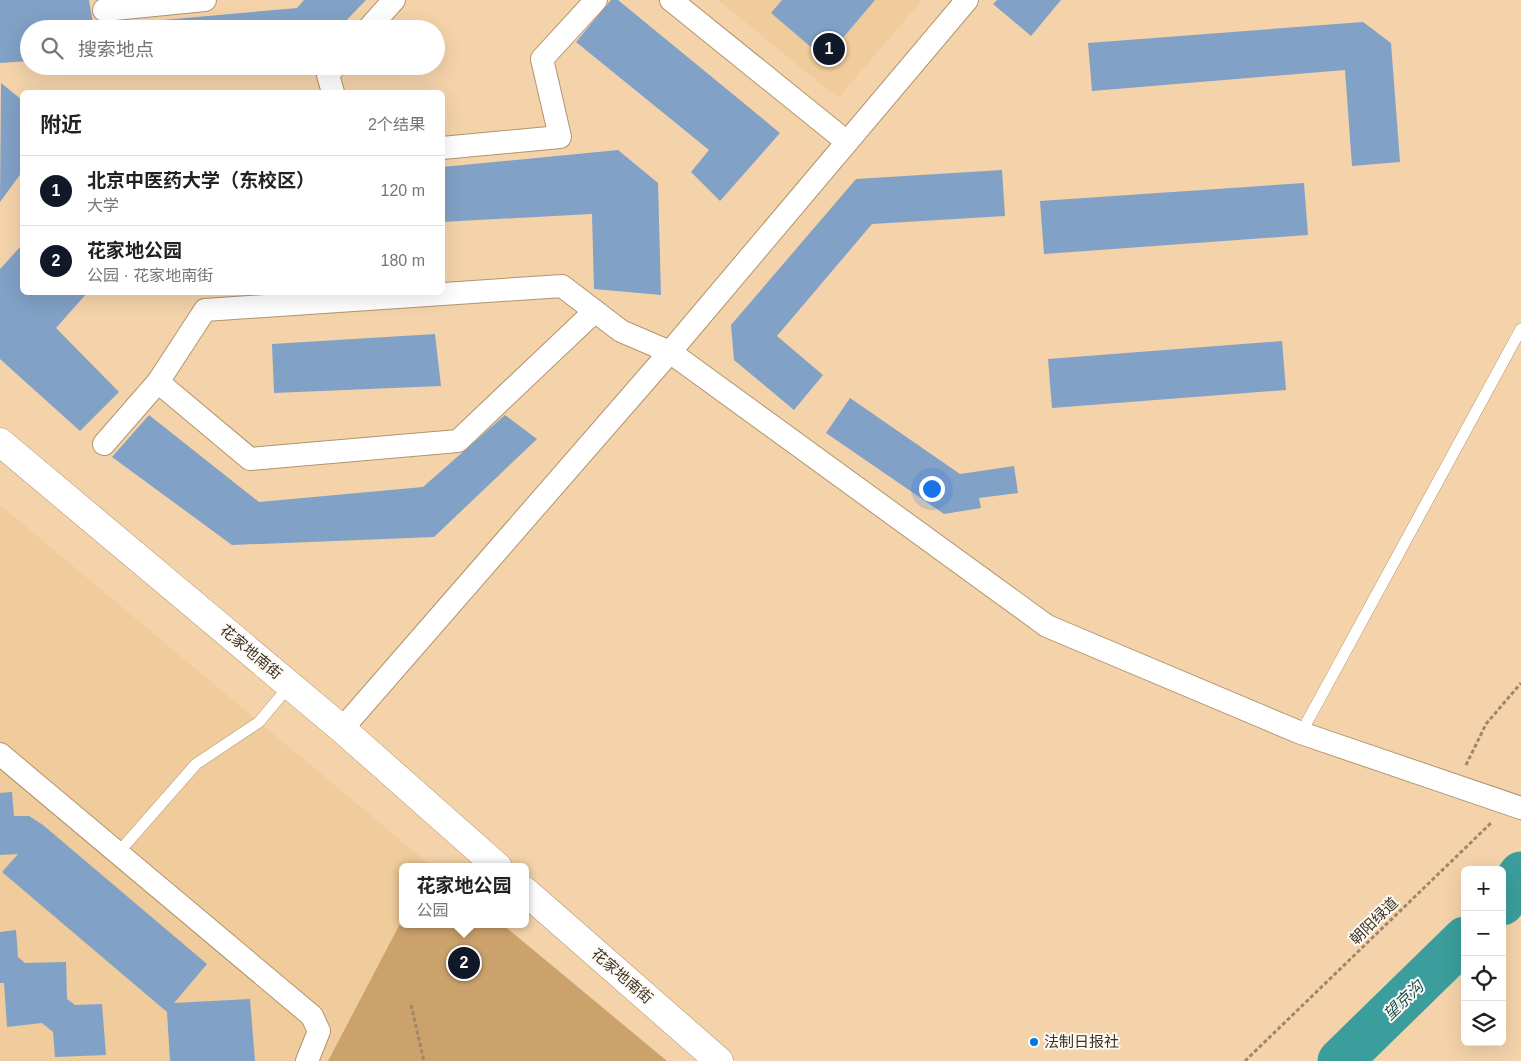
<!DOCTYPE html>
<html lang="zh">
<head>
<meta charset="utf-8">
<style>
  :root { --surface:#fff; --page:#f6f6f6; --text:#222; --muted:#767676; --line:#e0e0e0; --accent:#111827 }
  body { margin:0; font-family:Helvetica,"Noto Sans SC",sans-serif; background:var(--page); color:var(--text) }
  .controls { position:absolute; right:15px; bottom:15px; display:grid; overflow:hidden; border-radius:8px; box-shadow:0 5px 20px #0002 }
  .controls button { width:45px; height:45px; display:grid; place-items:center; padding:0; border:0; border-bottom:1px solid var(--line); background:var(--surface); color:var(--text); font:25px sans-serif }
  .you { position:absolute; left:931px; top:488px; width:18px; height:18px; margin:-12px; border:4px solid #fff; border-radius:50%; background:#1a73e8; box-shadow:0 0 0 8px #1a73e833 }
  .badge { display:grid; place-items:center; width:32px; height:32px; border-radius:50%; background:var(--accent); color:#fff; font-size:16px; font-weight:700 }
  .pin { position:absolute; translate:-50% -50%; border:2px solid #fff; box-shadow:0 1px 5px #0006 }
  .popup { position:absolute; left:399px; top:863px; width:130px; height:65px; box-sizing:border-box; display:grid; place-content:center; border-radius:8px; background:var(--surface); filter:drop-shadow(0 1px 4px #0005); font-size:16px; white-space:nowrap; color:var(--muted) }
  .popup b { font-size:19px; color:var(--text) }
  .popup::after { content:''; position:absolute; left:50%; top:100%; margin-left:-10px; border:10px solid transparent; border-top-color:var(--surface) }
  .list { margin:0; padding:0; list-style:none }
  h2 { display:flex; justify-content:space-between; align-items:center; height:65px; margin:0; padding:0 20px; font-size:21px }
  h2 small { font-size:16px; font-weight:400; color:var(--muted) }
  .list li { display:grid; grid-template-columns:32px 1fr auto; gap:15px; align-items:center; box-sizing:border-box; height:70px; padding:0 20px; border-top:1px solid var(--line) }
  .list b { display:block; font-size:19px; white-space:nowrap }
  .list p { margin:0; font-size:16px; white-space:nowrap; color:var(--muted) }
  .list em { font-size:16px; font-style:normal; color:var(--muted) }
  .icon { flex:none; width:28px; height:28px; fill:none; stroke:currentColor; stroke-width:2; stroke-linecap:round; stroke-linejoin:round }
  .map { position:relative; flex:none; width:1521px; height:1061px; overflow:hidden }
  .search { position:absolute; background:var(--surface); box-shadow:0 5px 20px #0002; left:20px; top:20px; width:425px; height:55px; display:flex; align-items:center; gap:12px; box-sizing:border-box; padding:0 18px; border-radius:28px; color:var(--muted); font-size:19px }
  .panel { position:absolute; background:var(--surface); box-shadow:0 5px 20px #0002; left:20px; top:90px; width:425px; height:205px; border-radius:8px }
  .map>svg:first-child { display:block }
</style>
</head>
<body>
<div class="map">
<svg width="1521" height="1061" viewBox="0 0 1521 1061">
  <rect width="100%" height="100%" fill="#f4d3aa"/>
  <g fill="#f0cb9b">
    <polygon points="718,0 922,0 838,98"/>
    <polygon points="0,505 430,865 403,867 403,918 328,1061 0,1061"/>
  </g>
  <polygon fill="#cca26c" points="403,918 403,924 502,924 667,1061 328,1061"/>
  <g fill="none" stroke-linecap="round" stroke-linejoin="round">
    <g stroke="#3b9e9c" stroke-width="45">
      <polyline points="1502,903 1521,874"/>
      <polyline points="1340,1061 1465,939"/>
    </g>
  </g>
  <g fill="#82a1c6">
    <polygon points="0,0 89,0 94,29 29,29 29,61 0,63"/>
    <polygon points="304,0 366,0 338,29 118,29 118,24 297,8"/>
    <polygon points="611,0 618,0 780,133 720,201 691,172 709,150 576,42"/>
    <polygon points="782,0 875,0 825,59 771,13"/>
    <polygon points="997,0 1061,0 1031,36 993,4"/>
    <polygon points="1363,22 1391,43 1400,162 1352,166 1345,70 1092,91 1088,43"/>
    <polygon points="121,66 204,66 204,68 121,75"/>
    <polygon points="1,83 22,100 22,172 0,202"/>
    <polygon points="618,150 658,183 661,295 594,289 592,214 442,222 442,167"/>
    <polygon points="1002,170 1005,216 872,224 777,336 823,375 794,410 734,360 731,325 856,179"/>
    <polygon points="1304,183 1308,235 1044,254 1040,201"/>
    <polygon points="22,245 22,292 88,292 56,328 119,392 80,431 0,359 0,269"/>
    <polygon points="435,334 441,386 274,393 272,344"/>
    <polygon points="1282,341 1286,390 1052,408 1048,359"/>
    <polygon points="850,398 960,474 1014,466 1018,493 979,498 981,508 944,514 826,433"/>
    <polygon points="149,415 259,502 423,487 505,415 537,439 434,537 232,545 112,457"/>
    <polygon points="12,792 14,816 29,816 43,825 207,964 174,1003 250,999 255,1061 170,1061 167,1012 2,872 18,854 0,855 0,793"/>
    <polygon points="16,930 18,957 25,963 66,962 67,999 75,1005 102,1004 106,1055 55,1057 53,1032 42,1023 7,1027 4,983 0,983 0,932"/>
  </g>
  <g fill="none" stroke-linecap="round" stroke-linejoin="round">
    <g stroke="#b2946d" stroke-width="12">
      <g id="lane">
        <polyline points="1301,733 1521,329"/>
        <polyline points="118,853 196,764 259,722 290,685"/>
      </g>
    </g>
    <g stroke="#b2946d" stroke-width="24">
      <g id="street">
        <polyline points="671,0 847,142"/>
        <polyline points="104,10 205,0"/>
        <polyline points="368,29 394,0"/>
        <polyline points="333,92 328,75 335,66"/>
        <polyline points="442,148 560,137 542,59 596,0"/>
        <polyline points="158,382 250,459 458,441 595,311"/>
        <polyline points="104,444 158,382 205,310 562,286 621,331 670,352 1047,626 1301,733 1521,808"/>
        <polyline points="342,729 670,352 967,0"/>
        <polyline points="0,754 312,1016 319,1031 307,1061"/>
      </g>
    </g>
    <g stroke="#b2946d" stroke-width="29">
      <g id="secondary">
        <polyline points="0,442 342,729 498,867"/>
        <polyline points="525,891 719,1061"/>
      </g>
    </g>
    <g stroke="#9f876a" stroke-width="3" stroke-dasharray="4 2.5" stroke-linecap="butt">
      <polyline points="1466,765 1486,724 1521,683"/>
      <polyline points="411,1005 424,1061"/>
      <polyline points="1245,1061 1491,823"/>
    </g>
    <use href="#lane" stroke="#fff" stroke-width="11"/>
    <use href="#street" stroke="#fff" stroke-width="22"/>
    <use href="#secondary" stroke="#fff" stroke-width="28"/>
  </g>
  <circle fill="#0078df" stroke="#fdfaf6" stroke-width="2" cx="1034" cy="1042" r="5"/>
  <g text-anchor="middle" stroke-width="4" stroke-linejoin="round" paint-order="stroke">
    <g font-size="15" fill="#3c301f" stroke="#fdfaf6">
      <text transform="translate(251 652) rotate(40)" y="5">花家地南街</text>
      <text transform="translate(1374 921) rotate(-44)" y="5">朝阳绿道</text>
      <text transform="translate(622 976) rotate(41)" y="5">花家地南街</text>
    </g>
    <g font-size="15" fill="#3c301f" stroke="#fdfaf6" text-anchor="start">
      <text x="1044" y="1047">法制日报社</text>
    </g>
    <g font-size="16" font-style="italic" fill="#195150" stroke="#fdfaf6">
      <text transform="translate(1403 1000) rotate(-44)" y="6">望京沟</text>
    </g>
  </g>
</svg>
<div class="controls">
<button>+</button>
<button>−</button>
<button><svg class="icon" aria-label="locate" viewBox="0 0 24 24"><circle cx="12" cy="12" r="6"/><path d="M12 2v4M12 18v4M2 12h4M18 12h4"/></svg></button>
<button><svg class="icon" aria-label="layers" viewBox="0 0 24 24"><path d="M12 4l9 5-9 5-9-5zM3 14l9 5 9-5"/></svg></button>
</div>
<div class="you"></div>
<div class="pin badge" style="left:829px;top:49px">1</div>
<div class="pin badge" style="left:464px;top:963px">2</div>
<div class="popup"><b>花家地公园</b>公园</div>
<div class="search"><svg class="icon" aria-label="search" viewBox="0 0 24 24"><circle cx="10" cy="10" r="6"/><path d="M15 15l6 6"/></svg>搜索地点</div>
<section class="panel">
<h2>附近<small>2个结果</small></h2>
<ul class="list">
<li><span class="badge">1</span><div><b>北京中医药大学（东校区）</b><p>大学</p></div><em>120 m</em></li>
<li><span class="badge">2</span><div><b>花家地公园</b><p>公园 · 花家地南街</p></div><em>180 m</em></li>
</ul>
</section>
</div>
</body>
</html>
